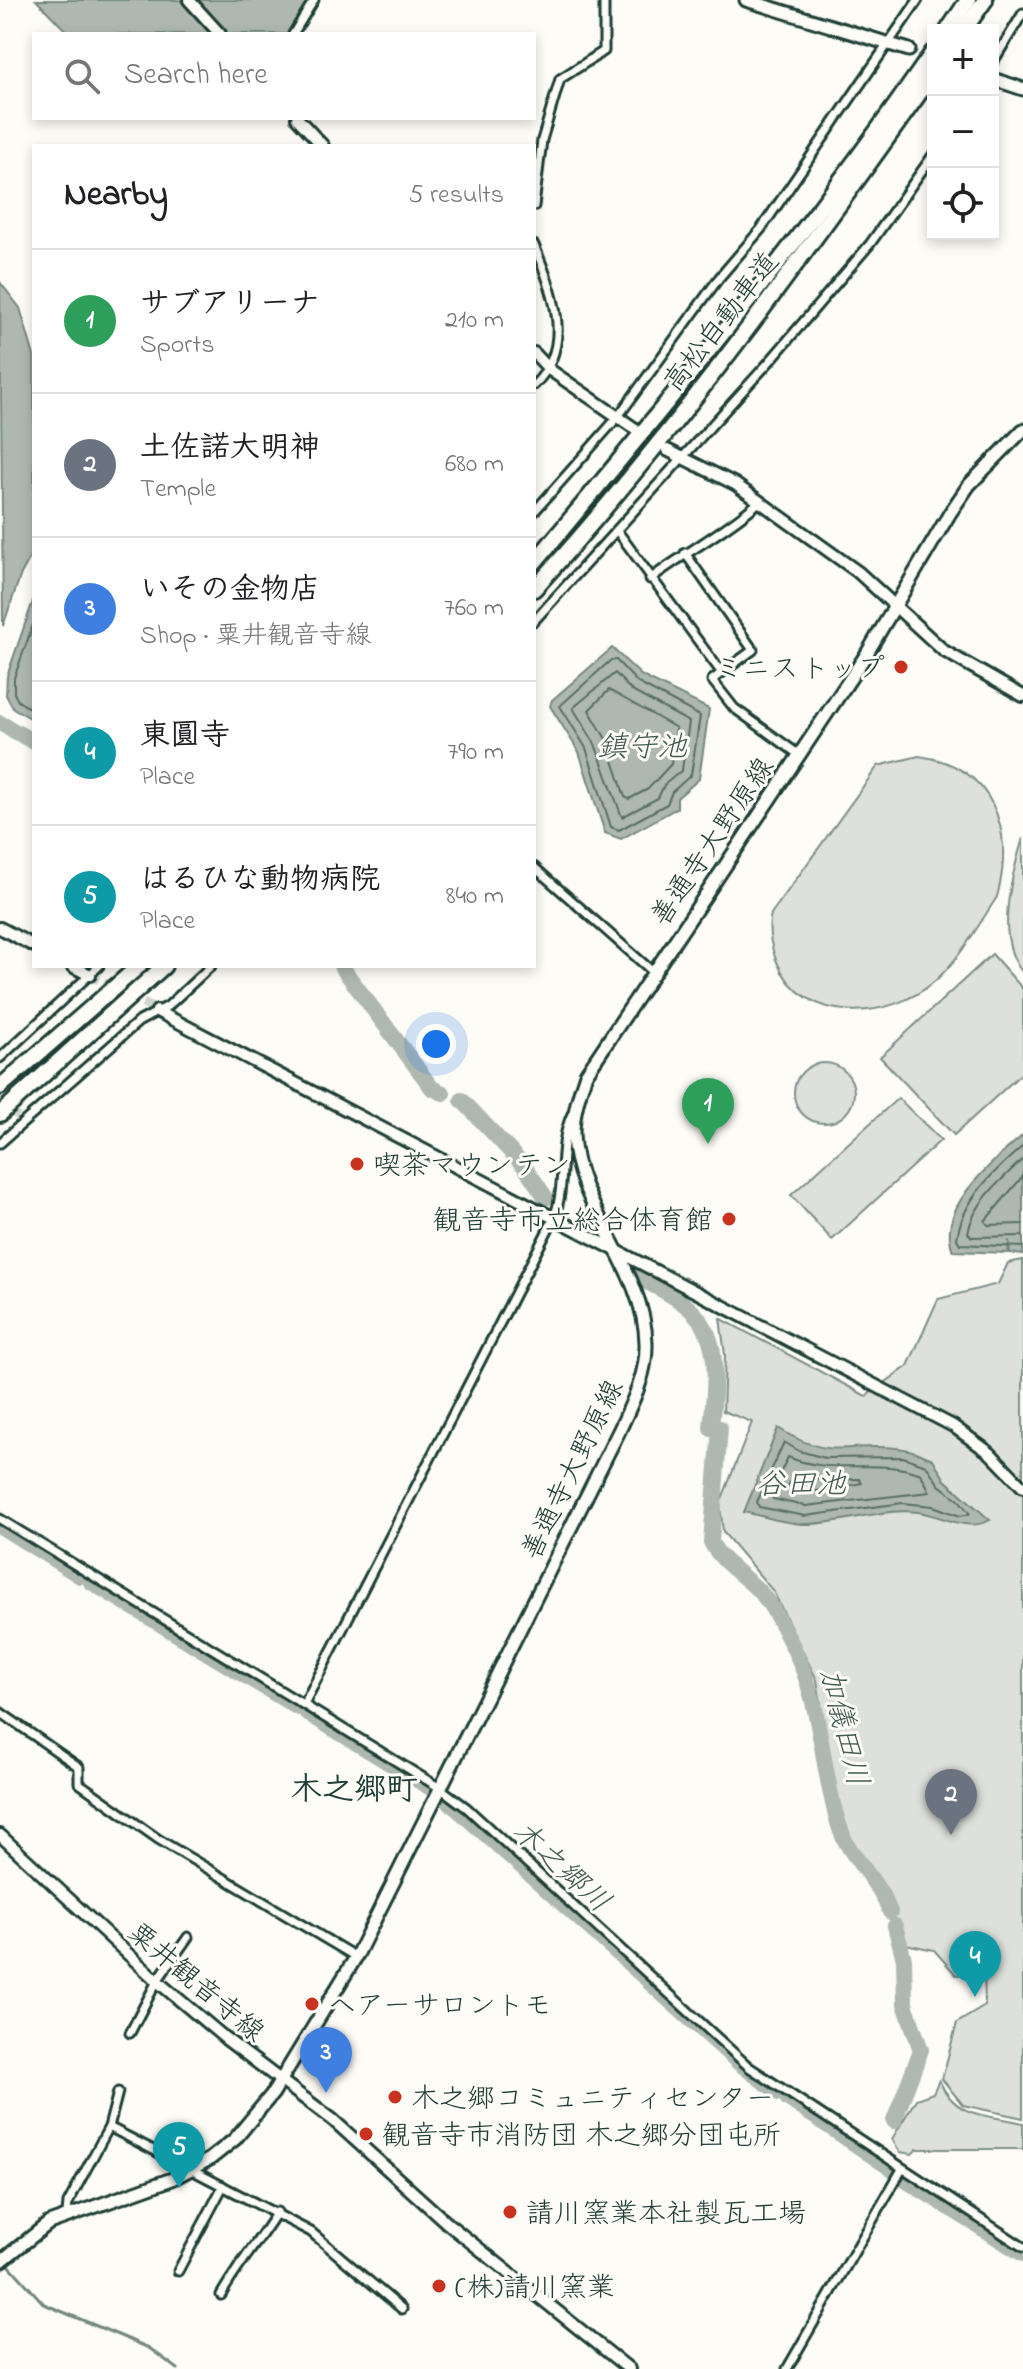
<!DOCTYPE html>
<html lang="en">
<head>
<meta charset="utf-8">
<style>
  :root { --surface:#fff; --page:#f2f2f2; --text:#202124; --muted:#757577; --line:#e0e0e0; --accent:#b45309 }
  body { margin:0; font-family:"Indie Flower","Klee One",sans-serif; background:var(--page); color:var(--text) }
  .controls { position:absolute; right:24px; top:24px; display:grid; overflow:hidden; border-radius:0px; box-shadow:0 4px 12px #0003 }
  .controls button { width:72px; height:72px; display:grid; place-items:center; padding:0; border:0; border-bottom:2px solid var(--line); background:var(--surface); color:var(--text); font:40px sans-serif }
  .you { position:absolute; left:436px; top:1044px; width:28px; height:28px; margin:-20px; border:6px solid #fff; border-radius:50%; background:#1a73e8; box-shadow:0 0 0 12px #1a73e833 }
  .badge { display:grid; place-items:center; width:52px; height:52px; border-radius:50%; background:var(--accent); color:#fff; font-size:26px; font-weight:700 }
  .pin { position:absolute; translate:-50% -66px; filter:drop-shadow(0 2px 4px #0008) }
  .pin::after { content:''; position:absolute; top:42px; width:28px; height:24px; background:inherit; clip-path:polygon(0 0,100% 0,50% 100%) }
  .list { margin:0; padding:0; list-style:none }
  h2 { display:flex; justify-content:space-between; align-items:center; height:104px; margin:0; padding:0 32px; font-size:34px }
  h2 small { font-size:26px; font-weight:400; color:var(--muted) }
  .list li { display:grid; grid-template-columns:52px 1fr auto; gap:24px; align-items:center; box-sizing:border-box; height:144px; padding:0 32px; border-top:2px solid var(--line) }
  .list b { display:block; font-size:30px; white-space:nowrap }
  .list p { margin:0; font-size:26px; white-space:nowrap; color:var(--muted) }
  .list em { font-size:26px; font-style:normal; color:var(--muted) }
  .icon { flex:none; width:44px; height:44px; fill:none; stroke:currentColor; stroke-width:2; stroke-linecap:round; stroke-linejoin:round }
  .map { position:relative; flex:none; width:1023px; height:2369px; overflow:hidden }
  .search { position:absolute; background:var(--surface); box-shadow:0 4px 12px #0003; left:32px; top:32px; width:504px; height:88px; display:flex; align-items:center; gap:20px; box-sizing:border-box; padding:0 28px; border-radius:0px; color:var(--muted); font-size:30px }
  .panel { position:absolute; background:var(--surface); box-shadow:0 4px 12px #0003; left:32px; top:144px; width:504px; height:824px; border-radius:0px }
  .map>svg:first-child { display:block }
</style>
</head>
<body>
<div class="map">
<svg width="1023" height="2369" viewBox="0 0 1023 2369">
  <rect width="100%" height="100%" fill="#fdfcf7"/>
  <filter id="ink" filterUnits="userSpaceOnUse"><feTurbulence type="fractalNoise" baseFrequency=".0125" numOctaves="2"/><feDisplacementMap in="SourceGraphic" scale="16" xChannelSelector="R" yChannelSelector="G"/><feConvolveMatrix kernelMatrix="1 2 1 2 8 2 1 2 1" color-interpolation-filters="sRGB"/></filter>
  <g filter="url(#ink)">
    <g fill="#dde0db" stroke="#7e8e88" stroke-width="2">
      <path d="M 919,756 C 994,766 1015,830 997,897 C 979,924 960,959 935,981 C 890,1021 804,1026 777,962 C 771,947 767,931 771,914 L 878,766 Z"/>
      <path d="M 1023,838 L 1023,973 C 994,939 1011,878 1023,838 Z"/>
      <polygon points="992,954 1023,989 1023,1072 954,1135 880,1057"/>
      <circle cx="824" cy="1093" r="30"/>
      <polygon points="898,1098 941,1140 832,1240 791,1195"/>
      <polygon points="1023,1260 1023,2118 963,2105 942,2079 957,2023 985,2006 984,1972 956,1975 934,1950 905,1944 876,1875 852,1841 836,1796 817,1680 773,1591 723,1532 720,1504 752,1422 723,1411 725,1355 720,1318 866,1396 908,1366 938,1299 998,1284 1008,1263"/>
      <path d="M 939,2080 C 956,2119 985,2114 1023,2123 L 1023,2149 L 917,2149 L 912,2154 L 900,2152 L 892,2139 L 916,2099 L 933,2093 Z"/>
    </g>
    <g fill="#aeb8b1" stroke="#75877f" stroke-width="2">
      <polygon points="36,0 180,0 212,34 69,34"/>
      <polygon points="195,0 308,0 288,34 227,34"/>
      <polygon points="0,282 20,308 34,356 34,550 21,574 3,626"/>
      <polygon points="34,598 34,720 13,708 6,695 7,676"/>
      <polygon points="612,648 642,676 709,709 699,779 677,798 677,808 621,839 605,833 579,752 550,706 552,700"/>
      <path d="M 1023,1135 L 1023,1255 L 1010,1253 L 1009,1240 L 1008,1253 L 953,1251 C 935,1207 994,1161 1023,1135 Z"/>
      <path d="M 778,1428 C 834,1464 848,1440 904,1449 C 914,1450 924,1456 933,1459 L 945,1480 L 990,1520 C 967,1533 942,1515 918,1512 C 880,1508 843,1524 806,1524 C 786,1524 763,1516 744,1512 Z"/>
    </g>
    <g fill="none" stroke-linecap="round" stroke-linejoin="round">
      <g stroke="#586e66" stroke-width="2">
        <polyline points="34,622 14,678 14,693 18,701 34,711"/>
        <polygon points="611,660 616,660 638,683 700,716 691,775 672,792 667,804 619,830 611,827 586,748 560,706"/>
        <polygon points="615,673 632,691 689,722 682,770 664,785 658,798 622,817 595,744 573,708"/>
        <polygon points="609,690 676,728 671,764 648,789 629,799 625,797 606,739 589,710"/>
        <path d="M 1023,1146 C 994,1171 962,1200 957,1239 L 960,1244 L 1023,1247"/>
        <path d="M 1023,1159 C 1002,1179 973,1203 968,1233 L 972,1237 L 1023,1236"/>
        <polyline points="1023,1176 985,1221 988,1225 1023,1224"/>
        <polygon points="784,1442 799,1451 825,1458 903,1457 926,1465 939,1485 959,1500 970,1514 960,1516 933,1506 903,1503 805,1516 759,1507 757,1502"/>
        <path d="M 788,1457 C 831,1476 878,1457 921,1474 L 930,1492 L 805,1506 L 773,1499 L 770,1494 Z"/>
        <polygon points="795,1473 822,1480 859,1479 862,1483 806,1493 787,1488"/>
      </g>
      <polyline stroke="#75877f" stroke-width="3" points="8,2264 44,2304 149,2348 178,2369"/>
      <g stroke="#aeb8b1" stroke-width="16">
        <polyline points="0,723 34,742"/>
        <polyline points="341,966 432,1088 443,1093"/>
        <polyline points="462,1100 525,1167 546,1198"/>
        <path d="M 636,1276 C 655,1287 679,1297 694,1313 C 723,1342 714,1391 711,1428"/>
        <path d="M 720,1428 L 711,1542 C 722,1564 746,1576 762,1594 C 775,1609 784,1630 793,1647 C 823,1705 820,1768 840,1829 C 849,1856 878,1880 890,1912"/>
        <polyline points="0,1526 80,1576"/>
        <polyline points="91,1582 298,1708"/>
        <polyline points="307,1713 432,1789"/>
        <polyline points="443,1796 644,1977"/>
        <polyline points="649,1982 739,2063 779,2093"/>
        <polyline points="787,2098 895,2171"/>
        <polyline points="894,2121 921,2050 905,2004 904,1959 895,1926"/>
        <polyline points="902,2178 1023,2254"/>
      </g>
      <polyline stroke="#d1d6d0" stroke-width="7" stroke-dasharray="7 3.5" stroke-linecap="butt" points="3,1109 26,1120"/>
      <polyline stroke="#d1d6d0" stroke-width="10" stroke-dasharray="10 5" stroke-linecap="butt" points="90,975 157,1011"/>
      <g stroke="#1f3d34" stroke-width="13">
        <g id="street">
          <polyline points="293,34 314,0"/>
          <polyline points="993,62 1023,13"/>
          <polyline points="534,206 542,140 560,79 604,51 604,0"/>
          <path d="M 534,245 C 553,291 575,346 534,385"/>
          <polyline points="534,512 617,418 719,278 761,229 918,0"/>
          <polyline points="618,532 721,672"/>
          <polyline points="685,553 753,650 712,680 734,708 798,754"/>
          <path d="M 650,579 C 686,552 726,531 759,502"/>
          <polyline points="534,621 770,361 870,244 933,155"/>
          <polyline points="534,867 653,972"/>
          <polyline points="0,1058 99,966"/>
          <polyline points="0,1143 138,1022 168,1006 211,966"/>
          <polyline points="0,1519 440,1788 467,1808 749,2067 1023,2247"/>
          <path d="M 304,1704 L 554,1218 C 567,1184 557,1146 572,1114"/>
          <polyline points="0,1712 79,1767 79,1783 158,1839 356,1957"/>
          <polyline points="130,2033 157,1981 188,1937"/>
          <polyline points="109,2127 311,2232 402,2309"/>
          <polyline points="67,2214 68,2203 109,2127 118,2092"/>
          <polyline points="178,2271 223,2186"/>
          <path d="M 221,2295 C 238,2265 259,2241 277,2212"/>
          <polyline points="787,2369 902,2169"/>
        </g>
      </g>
      <g stroke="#1f3d34" stroke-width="16">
        <g id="secondary">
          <polyline points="189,0 220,34"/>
          <polyline points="297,118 323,146"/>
          <polyline points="534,353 550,370 634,428"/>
          <polyline points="667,450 735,484 858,572 944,651 1023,696"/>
          <polyline points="0,928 34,946"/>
          <polyline points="72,966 90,975"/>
          <polyline points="157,1011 953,1426 990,1453 1023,1487"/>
          <polyline points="0,1835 157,1981 226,2039 333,2120 447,2223 629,2369"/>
        </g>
      </g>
      <g stroke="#1f3d34" stroke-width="17">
        <g id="primary">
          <polyline points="746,0 909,50"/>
          <polyline points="993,79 1023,89"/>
          <path d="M 0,2262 L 49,2223 L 172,2179 L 210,2159 L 235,2139 L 273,2093 L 356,1957 L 619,1431 C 632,1403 647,1375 646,1343 C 645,1269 575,1206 573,1134 C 573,1113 579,1094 586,1074 L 866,655 L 950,513 L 969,485 L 1023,430"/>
        </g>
      </g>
      <g stroke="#1f3d34" stroke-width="20">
        <g id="highway">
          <polyline points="948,30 968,0"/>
          <polyline points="964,30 985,0"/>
          <path d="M 534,563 C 673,397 810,230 933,52"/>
          <path d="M 534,589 C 680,428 807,251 933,74"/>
          <polyline points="0,1087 139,966"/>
          <polyline points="0,1114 164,966"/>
        </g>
      </g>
      <use href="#street" stroke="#fdfcf7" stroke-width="7"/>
      <use href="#secondary" stroke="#fdfcf7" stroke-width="10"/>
      <use href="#primary" stroke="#fdfcf7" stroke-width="11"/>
      <use href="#highway" stroke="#fdfcf7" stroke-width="14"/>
    </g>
  </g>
  <g fill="#c8321e" stroke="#fdfcf7" stroke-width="3">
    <circle cx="901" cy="667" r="8"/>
    <circle cx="357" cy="1164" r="8"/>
    <circle cx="729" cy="1219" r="8"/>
    <circle cx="312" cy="2004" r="8"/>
    <circle cx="395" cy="2097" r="8"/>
    <circle cx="366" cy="2134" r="8"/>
    <circle cx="510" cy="2212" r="8"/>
    <circle cx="439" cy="2286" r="8"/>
  </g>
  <g text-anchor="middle" stroke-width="6" stroke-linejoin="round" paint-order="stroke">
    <g font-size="28" fill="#1f3d34" stroke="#fdfcf7">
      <text transform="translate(720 321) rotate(-52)" y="10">高松自動車道</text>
      <text transform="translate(711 841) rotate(-56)" y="10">善通寺大野原線</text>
      <text transform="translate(571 1469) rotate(-64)" y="10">善通寺大野原線</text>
      <text transform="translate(197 1981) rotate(40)" y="10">粟井観音寺線</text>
    </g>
    <g font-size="28" fill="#1f3d34" stroke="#fdfcf7" text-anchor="start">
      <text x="885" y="677" text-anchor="end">ミニストップ</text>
      <text x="373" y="1174">喫茶マウンテン</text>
      <text x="713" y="1229" text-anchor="end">観音寺市立総合体育館</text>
      <text x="328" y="2014">ヘアーサロントモ</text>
      <text x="411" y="2107">木之郷コミュニティセンター</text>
      <text x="382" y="2144">観音寺市消防団 木之郷分団屯所</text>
      <text x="526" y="2222">請川窯業本社製瓦工場</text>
      <text x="455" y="2296">(株)請川窯業</text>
    </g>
    <g font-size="30" font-style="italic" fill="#435c53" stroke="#fdfcf7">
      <text x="642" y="756">鎮守池</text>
      <text x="801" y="1493">谷田池</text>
      <text transform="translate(845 1727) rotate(76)" y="10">加儀田川</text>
      <text transform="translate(562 1866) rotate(42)" y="10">木之郷川</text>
    </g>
    <g font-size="32" font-weight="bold" fill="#1f3d34" stroke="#fdfcf7">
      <text x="354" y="1799">木之郷町</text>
    </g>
  </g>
</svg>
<div class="controls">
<button>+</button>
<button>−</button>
<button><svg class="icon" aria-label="locate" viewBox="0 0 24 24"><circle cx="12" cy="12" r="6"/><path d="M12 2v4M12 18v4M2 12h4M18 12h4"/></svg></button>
</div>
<div class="you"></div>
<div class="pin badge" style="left:708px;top:1144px;background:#2e9e5b">1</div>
<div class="pin badge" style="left:951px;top:1835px;background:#6b7280">2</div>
<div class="pin badge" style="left:326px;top:2093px;background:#3f7fe0">3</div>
<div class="pin badge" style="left:975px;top:1997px;background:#0f9aa8">4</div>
<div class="pin badge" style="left:179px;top:2188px;background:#0f9aa8">5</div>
<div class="search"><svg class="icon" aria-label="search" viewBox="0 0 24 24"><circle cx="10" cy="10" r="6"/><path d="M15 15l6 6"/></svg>Search here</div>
<section class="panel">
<h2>Nearby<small>5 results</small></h2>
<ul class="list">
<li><span class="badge" style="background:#2e9e5b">1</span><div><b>サブアリーナ</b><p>Sports</p></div><em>210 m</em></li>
<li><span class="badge" style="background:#6b7280">2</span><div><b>土佐諾大明神</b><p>Temple</p></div><em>680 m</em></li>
<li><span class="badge" style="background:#3f7fe0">3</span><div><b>いその金物店</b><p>Shop · 粟井観音寺線</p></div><em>760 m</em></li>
<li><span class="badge" style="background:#0f9aa8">4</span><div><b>東圓寺</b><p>Place</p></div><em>790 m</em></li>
<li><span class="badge" style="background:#0f9aa8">5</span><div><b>はるひな動物病院</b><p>Place</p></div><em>840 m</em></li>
</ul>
</section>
</div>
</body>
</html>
